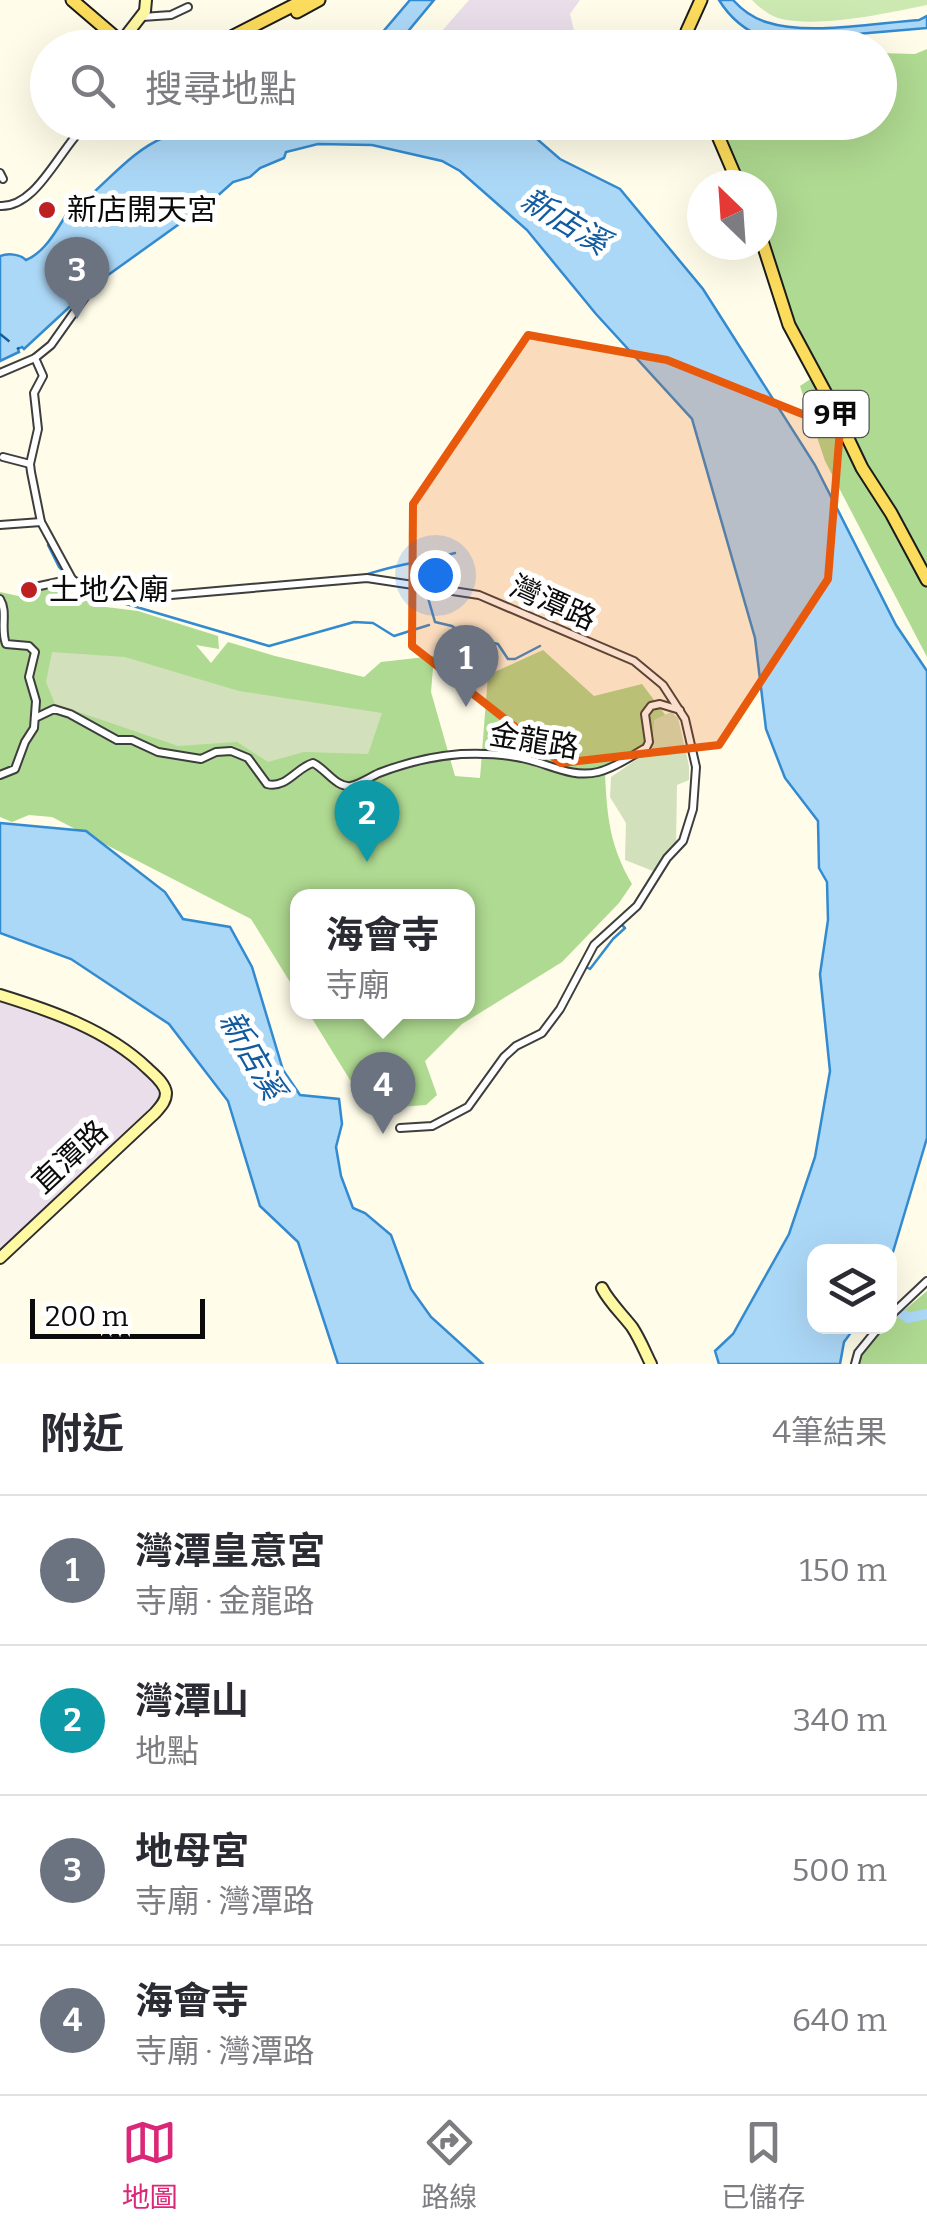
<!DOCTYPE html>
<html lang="zh-TW">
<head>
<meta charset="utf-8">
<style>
  :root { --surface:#fff; --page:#f7f7f7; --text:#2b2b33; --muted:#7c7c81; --line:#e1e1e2; --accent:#db2777 }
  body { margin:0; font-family:Bitter,"Noto Sans TC",serif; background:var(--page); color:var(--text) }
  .controls { position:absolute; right:30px; bottom:30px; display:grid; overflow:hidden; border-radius:20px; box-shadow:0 10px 40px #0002 }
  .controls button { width:90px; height:90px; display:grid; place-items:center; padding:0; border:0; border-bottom:2px solid var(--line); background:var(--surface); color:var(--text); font:50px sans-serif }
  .compass { position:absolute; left:687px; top:170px; width:90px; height:90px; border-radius:50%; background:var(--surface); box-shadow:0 10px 40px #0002; rotate:335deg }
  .scale { position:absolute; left:30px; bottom:25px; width:175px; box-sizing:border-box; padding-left:10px; border:5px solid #0b0b0b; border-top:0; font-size:28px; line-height:35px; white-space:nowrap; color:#0b0b0b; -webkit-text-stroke:8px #fff; paint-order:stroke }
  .you { position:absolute; left:435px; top:575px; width:35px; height:35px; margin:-25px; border:8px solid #fff; border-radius:50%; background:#1a73e8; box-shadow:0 0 0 15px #1a73e833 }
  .badge { display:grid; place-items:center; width:65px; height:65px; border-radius:50%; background:var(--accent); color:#fff; font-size:32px; font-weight:700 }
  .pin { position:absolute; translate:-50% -82px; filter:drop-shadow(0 2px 5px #0008) }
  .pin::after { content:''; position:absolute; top:52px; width:35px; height:30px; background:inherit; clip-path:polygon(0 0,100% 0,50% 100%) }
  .popup { position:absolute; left:290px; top:889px; width:185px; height:130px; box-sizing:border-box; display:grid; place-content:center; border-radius:20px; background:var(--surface); filter:drop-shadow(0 2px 8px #0005); font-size:32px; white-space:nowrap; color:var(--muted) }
  .popup b { font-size:38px; color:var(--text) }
  .popup::after { content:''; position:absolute; left:50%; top:100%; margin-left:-20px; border:20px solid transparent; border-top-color:var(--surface) }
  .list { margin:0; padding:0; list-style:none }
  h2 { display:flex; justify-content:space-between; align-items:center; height:130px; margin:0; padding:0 40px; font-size:42px }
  h2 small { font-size:32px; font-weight:400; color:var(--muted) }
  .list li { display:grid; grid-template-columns:65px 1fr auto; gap:30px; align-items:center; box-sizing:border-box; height:150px; padding:0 40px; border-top:2px solid var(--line) }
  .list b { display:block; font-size:38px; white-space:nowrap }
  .list p { margin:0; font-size:32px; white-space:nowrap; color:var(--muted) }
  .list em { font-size:32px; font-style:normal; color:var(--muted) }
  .icon { flex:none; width:55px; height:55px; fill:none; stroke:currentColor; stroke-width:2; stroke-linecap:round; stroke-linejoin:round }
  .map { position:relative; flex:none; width:927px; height:1364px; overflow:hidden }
  .search { position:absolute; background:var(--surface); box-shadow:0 10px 40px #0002; left:30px; right:30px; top:30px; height:110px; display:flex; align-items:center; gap:25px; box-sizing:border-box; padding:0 35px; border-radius:55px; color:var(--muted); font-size:38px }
  .sheet { height:730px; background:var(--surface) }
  nav { display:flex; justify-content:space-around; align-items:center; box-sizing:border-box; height:140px; border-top:2px solid var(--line); background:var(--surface); font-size:28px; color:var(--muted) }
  nav a { display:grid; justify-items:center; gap:5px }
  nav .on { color:var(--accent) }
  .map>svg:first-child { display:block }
</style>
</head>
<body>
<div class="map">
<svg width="927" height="1364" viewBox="0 0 927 1364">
  <rect width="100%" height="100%" fill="#fffce9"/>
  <g fill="#eadeeb">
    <polygon points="469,0 580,0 570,14 578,47 428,47"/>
    <polygon points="0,999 44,1013 96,1036 126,1055 156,1080 160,1089 158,1100 0,1251"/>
  </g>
  <path fill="#cde9b2" d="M 752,0 L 927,0 L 927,5 C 888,13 816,29 778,18 C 768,15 759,7 752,0 Z"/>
  <g fill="#afda91">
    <polygon points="927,49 927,657 825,461 800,386 818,374 787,320 762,245 762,185 738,185 716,123 880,122 880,53 915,54"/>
    <path d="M 24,587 L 55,591 L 106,607 L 138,611 L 218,636 L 219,649 L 196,645 L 211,663 L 228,642 L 275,656 L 364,677 L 381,662 L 434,656 L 431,692 L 455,776 L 480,778 L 488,675 L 543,650 L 594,696 L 642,684 L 666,716 L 642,753 L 605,774 C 607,818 610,846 632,884 L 619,903 L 562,962 L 462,1024 L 425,1061 L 437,1095 L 426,1105 L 386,1108 L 373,1089 L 355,1088 L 308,1012 L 468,1012 L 468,896 L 298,896 L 298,995 L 251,919 L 52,817 L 29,815 L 12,822 L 0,817 L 0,592 L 23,597 Z"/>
    <polygon points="927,1291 927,1364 850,1364 853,1353 884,1327 890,1326 890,1322"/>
  </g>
  <g fill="#d2e0bb">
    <polygon points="52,652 125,657 239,691 382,713 368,754 304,752 268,762 237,742 178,746 55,704 46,682"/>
    <polygon points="671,712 678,718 689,766 689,780 677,785 676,845 653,871 625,860 626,823 610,797 611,777 652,749 654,720"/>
  </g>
  <g fill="#acd8f7" stroke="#328ad0" stroke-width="2.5">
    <polygon points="410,0 434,0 395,47 370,47"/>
    <path d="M 719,0 L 733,0 C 742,10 753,18 766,22 C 808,36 875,23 919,20 L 927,16 L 927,28 L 775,41 C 751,35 732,21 719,0 Z"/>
    <path d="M 210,123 L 504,123 L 529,132 L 560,159 L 620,189 L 703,289 L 815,465 L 896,625 L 927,671 L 927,1138 L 890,1262 L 890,1252 L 814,1252 L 814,1326 L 855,1327 L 844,1342 L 840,1364 L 719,1364 L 715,1351 L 733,1334 L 789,1234 L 815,1157 L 830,1071 L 820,974 L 828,920 L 827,882 L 819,868 L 818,821 L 785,778 L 766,729 L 755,638 L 692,419 L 596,314 L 527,230 L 460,171 L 442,161 L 372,145 L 318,144 L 286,152 L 284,158 L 260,168 L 250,177 L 233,182 L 214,199 L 90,288 L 24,349 L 22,347 L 18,349 L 19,352 L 0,361 L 0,256 C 8,253 20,254 26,260 C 48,251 60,223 73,204 L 78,199 L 84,201 C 110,179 133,150 165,137 C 180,131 195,130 210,123 Z"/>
    <polygon points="0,823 86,831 165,892 183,919 230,927 252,967 283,1070 300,1095 339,1099 342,1124 336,1147 341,1176 353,1208 365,1213 391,1235 411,1289 431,1317 483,1364 338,1364 298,1242 260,1206 228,1101 169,1024 71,959 0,933"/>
  </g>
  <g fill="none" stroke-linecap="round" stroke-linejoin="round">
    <g stroke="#328ad0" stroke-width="2.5">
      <polyline points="50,541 48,545 59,567 68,577"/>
      <polyline points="417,564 424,583"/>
      <path d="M 365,575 C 394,565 425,561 455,553"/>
      <polyline points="320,579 342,577"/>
      <polyline points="426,591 435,622 452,626 468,637 498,644 508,659 515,659 540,646"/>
      <polyline points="116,601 269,646 354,622 373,623 394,636 429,625"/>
      <polyline points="586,967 590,969 613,939 625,928 622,925"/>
    </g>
    <polyline stroke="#acd8f7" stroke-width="10" points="890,1305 908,1318 927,1314"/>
    <polyline stroke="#125b9e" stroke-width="2.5" stroke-dasharray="12 10" stroke-linecap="butt" points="0,334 19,349"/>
    <g stroke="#3e3e3e" stroke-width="10">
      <g id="street">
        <polyline points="142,17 171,15 188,7"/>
        <polyline points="0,173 3,179"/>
        <path d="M 0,206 C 39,208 61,143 90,122"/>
        <path d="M 35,358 L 43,376 L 34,393 L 38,429 L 30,464 L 31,472 L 41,522 L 72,579 C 99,601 115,602 148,597 L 367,578 L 479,595 L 634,661 L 663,685 L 685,719 L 696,767 L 693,809 L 683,841 L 667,858 L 637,906 L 594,945 L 560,1009 L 542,1033 L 516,1046 L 504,1057 L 468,1107 L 432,1126 L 400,1128"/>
        <polyline points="0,373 35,358 51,345 85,297"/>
        <polyline points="3,457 30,464"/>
        <polyline points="0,525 41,522"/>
        <polyline points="31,594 35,587 72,579"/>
        <path d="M 0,599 C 8,612 0,628 6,644 L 29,646 L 35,652 L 29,677 L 36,701 L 34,728 L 25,742 L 15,769 L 0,775"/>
        <path d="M 35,718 L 54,709 L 70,714 L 117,740 L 132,740 L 158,752 L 201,759 L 216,752 L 231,751 L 248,758 L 267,784 C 286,789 296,768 313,763 C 326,769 336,788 351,786 C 360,784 370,777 379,773 C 405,763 434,756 461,754 C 484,753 508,754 530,760 C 553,766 574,778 598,772 C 615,768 631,756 646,748 L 649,742 L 645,714 L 651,706 L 660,704 L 680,710"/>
        <polyline points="890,1316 927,1281"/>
        <polyline points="855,1364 858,1353 880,1326"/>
      </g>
    </g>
    <g stroke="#2d2d2d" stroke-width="14">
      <g id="secondary">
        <polyline points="121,42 145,11 146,0"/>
        <path d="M 0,995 C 52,1011 107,1030 147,1068 C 154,1075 165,1083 166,1093 C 166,1102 160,1107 155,1113 L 0,1258"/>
        <path d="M 602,1288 C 609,1302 622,1314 632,1327 C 640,1339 645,1352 651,1364"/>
      </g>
    </g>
    <g stroke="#1c1c1c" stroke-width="15">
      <g id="primary">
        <polyline points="72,0 128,48"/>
        <polyline points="297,12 319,0"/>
        <polyline points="210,48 304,0"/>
        <polyline points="684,48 687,31 701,0"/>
        <polyline points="712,122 739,185"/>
        <polyline points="762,241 789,325 831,403 862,468 891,513 927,580"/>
      </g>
    </g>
    <use href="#street" stroke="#fff" stroke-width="6"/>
    <use href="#secondary" stroke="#fff9a4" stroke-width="10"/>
    <use href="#primary" stroke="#fcdc5c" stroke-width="11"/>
  </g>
  <path fill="#e8590c" fill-opacity="0.2" stroke="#e8590c" stroke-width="8" stroke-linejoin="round" d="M 528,335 L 667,360 L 840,429 L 828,579 L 719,745 L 561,763 L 412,646 L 413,504 Z"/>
  <g fill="#bd2021" stroke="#fff" stroke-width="4">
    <circle cx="47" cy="210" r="10"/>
    <circle cx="29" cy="590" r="10"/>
  </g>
  <g text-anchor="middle" stroke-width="10" stroke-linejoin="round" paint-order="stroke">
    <rect fill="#fff" stroke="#545454" stroke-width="2.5" x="803.5" y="391" width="65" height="46" rx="8"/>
    <g font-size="28" font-weight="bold" fill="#0b0b0b">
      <text x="836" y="424">9甲</text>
    </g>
    <g font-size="30" fill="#0b0b0b" stroke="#fff" text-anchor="start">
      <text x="67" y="220">新店開天宮</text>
      <text x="49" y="600">土地公廟</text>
    </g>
    <g font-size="30" fill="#0b0b0b" stroke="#fff">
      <text transform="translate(553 603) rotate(24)" y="10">灣潭路</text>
      <text transform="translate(534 741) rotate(9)" y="10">金龍路</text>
      <text transform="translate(70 1157) rotate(-43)" y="10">直潭路</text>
    </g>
    <g font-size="32" font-style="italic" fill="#125b9e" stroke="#fff">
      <text transform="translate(565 221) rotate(31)" y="11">新店溪</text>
      <text transform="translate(252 1055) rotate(60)" y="11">新店溪</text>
    </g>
  </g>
</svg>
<div class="controls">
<button><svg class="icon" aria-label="layers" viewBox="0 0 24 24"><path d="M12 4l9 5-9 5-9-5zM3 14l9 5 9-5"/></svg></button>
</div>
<svg class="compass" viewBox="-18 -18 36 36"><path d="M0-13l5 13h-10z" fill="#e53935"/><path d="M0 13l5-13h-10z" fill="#7c7c81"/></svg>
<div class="scale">200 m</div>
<div class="you"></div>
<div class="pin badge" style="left:466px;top:707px;background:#6b7280">1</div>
<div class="pin badge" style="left:367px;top:862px;background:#0f9aa8">2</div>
<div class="pin badge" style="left:77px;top:319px;background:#6b7280">3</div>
<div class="pin badge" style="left:383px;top:1134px;background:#6b7280">4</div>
<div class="popup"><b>海會寺</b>寺廟</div>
<div class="search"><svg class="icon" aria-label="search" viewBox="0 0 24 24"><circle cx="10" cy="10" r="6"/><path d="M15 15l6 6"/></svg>搜尋地點</div>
</div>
<section class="sheet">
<h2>附近<small>4筆結果</small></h2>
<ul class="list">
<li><span class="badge" style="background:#6b7280">1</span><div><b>灣潭皇意宮</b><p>寺廟 · 金龍路</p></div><em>150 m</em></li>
<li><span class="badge" style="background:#0f9aa8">2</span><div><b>灣潭山</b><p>地點</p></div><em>340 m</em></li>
<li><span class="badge" style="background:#6b7280">3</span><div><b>地母宮</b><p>寺廟 · 灣潭路</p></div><em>500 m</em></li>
<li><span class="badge" style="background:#6b7280">4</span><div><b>海會寺</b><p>寺廟 · 灣潭路</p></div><em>640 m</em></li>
</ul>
</section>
<nav>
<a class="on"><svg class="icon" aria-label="map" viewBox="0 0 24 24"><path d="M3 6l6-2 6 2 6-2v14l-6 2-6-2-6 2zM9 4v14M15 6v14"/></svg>地圖</a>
<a><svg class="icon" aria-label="directions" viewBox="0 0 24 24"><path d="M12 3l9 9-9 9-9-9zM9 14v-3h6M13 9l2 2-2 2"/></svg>路線</a>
<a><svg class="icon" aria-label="saved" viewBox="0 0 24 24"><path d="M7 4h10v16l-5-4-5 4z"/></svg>已儲存</a>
</nav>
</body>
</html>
